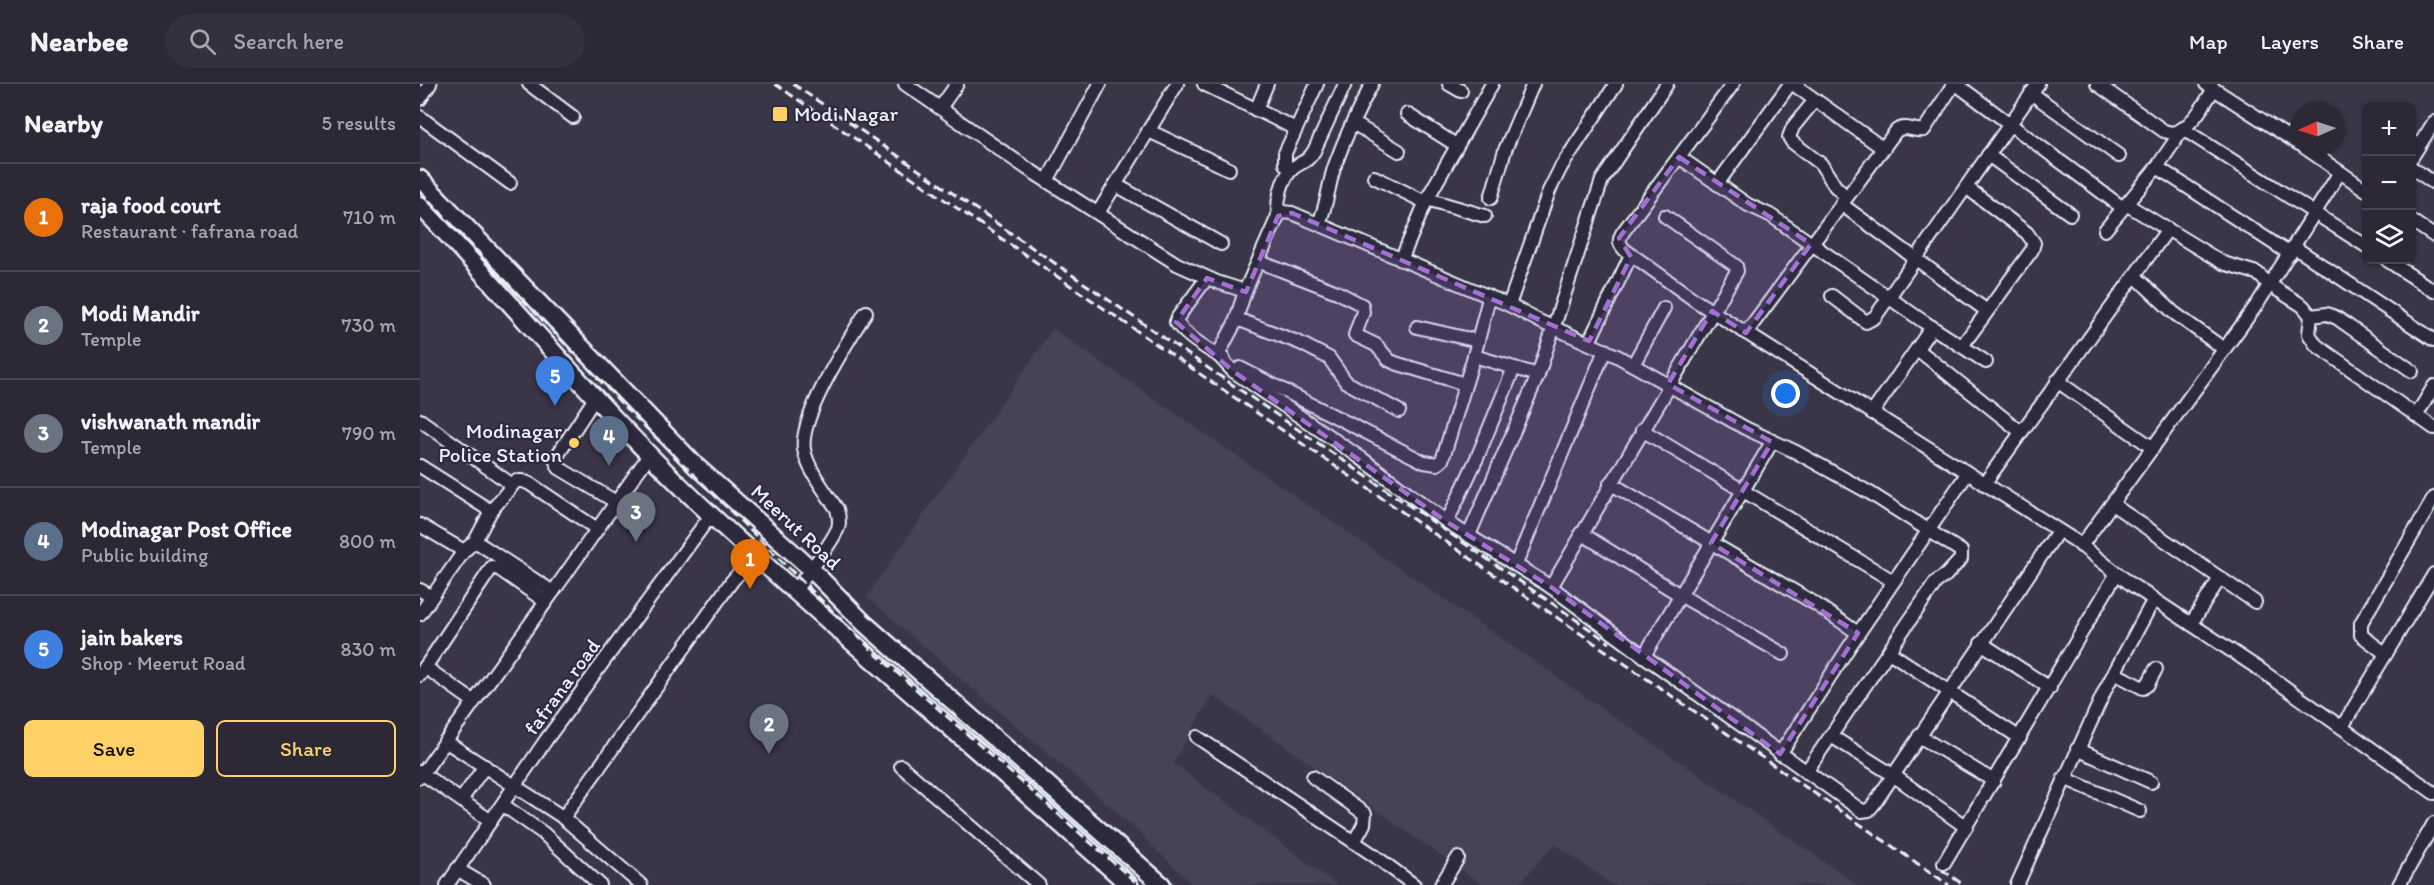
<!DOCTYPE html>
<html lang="en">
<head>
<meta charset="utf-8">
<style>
  :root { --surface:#2c2836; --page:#34303e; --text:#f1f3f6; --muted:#a6a6ad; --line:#484451; --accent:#ffd166 }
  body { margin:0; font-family:Itim,sans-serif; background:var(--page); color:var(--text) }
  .controls { position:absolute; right:18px; top:18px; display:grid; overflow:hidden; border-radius:9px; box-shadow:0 2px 4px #0004 }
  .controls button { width:54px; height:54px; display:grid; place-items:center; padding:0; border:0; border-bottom:2px solid var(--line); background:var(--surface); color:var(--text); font:30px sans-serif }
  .compass { position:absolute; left:1870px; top:18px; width:54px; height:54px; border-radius:50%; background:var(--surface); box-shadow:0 2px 4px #0004; rotate:267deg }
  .you { position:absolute; left:1366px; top:310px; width:21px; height:21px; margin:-15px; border:4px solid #fff; border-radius:50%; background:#1a73e8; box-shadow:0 0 0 9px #1a73e833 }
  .badge { display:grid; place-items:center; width:39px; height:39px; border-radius:50%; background:var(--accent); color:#fff; font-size:20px; font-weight:700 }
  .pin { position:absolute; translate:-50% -50px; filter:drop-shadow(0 2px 3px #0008) }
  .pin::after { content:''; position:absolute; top:32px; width:21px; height:18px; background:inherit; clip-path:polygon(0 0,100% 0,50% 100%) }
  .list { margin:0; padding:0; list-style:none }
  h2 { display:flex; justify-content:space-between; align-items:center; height:78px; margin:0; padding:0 24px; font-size:26px }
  h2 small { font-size:20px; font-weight:400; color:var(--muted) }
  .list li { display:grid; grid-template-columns:39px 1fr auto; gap:18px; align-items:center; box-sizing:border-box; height:108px; padding:0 24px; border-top:2px solid var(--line) }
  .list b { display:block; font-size:22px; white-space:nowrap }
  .list p { margin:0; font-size:20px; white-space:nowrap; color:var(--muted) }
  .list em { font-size:20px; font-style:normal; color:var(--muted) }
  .actions { display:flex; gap:12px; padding:18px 24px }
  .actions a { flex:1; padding:14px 0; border:2px solid var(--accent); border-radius:9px; text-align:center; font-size:21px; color:var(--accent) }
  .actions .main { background:var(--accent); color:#111 }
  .icon { flex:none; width:33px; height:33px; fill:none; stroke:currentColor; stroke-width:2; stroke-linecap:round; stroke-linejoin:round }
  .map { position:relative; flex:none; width:2014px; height:801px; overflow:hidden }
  header { display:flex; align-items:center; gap:36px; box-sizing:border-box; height:84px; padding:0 30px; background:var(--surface); border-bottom:2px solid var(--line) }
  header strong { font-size:28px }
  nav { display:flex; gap:33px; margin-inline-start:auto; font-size:21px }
  .search { width:420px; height:54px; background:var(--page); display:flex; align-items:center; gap:15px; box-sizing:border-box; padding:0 21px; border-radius:33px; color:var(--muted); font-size:22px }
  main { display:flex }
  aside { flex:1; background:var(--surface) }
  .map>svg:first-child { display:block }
</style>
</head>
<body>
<header>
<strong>Nearbee</strong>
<div class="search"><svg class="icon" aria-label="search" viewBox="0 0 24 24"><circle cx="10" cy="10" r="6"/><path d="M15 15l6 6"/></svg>Search here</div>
<nav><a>Map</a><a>Layers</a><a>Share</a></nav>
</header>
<main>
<aside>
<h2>Nearby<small>5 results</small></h2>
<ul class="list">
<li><span class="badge" style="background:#e8710a">1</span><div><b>raja food court</b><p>Restaurant · fafrana road</p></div><em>710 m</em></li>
<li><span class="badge" style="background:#6b7280">2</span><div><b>Modi Mandir</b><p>Temple</p></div><em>730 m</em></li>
<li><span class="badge" style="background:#6b7280">3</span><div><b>vishwanath mandir</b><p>Temple</p></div><em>790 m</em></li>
<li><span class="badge" style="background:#5c6f8a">4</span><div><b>Modinagar Post Office</b><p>Public building</p></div><em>800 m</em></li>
<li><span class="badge" style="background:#3f7fe0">5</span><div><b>jain bakers</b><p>Shop · Meerut Road</p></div><em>830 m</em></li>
</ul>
<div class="actions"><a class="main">Save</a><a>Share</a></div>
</aside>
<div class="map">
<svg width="2014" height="801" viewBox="0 0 2014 801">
  <rect width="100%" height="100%" fill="#3a3648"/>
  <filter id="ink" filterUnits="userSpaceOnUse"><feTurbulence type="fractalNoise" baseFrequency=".0167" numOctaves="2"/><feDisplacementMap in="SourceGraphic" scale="12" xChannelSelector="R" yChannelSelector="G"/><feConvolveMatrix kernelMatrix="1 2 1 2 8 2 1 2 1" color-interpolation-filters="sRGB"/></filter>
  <g filter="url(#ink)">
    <polygon fill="#464354" points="633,245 1438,801 1193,801 1135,760 1098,801 1063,801 792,611 753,679 917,801 773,801 710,740 446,513"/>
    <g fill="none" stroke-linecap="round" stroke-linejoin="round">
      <g stroke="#e8f1f8" stroke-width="16">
        <g id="minor">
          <polyline points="109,0 153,33"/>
          <polyline points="485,0 608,85 757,180 797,198 825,207 858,132 863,128 872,129 1089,221 1121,238 1197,272 1325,344 1376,368 1450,409 1541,467 1541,475 1526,491 1516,498 1386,688"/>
          <polyline points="784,0 876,45"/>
          <polyline points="1029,0 1041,7"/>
          <path d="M 1313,0 L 1203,148 C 1198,156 1199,160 1205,166 L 1276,217 L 1353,266 L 1654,456 L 1712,501 L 1842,587 L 2014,709"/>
          <polyline points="1373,0 1464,65"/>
          <polyline points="1536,0 1703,124"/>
          <path d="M 1677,0 L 1744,47 L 1752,49 C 1770,46 1784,21 1793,6"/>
          <polyline points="1786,0 1879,60"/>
          <polyline points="1611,9 1699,72"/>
          <polyline points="0,15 10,0"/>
          <polyline points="1395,16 1373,43 1369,53 1372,58 1401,80 1415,102 1426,113"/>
          <polyline points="520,24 537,0"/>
          <polyline points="836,26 847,0"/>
          <polyline points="987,30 1036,61"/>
          <polyline points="0,33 90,99"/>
          <polyline points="933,39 979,67"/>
          <polyline points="729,47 809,85"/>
          <polyline points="1884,63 1946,106"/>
          <polyline points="1568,71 1650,130"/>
          <polyline points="1259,73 1328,121 1350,131 1504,238 1566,278"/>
          <polyline points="1992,73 2014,38"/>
          <polyline points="1737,83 1870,170"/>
          <polyline points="1992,84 2014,99"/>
          <polyline points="871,86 865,80 865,69 897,0"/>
          <polyline points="954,93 1005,118"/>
          <polyline points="627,97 680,0"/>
          <polyline points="1297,100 1370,0"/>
          <polyline points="696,101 801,160"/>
          <polyline points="1071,114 1085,66 1113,0"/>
          <polyline points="1007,115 1065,132"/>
          <polyline points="1421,120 1567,227"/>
          <polyline points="1706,120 1803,179 1837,189 1850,201 1883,222 1891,232 1889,250 1896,261 2014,344"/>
          <polyline points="678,129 757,0"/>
          <path d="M 858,132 C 857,117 861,96 872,85 C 881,77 886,80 894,67 L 925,0"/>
          <polyline points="1992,137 2014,152"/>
          <path d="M 899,139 C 908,119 908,101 915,81 C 925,53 938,26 952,0"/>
          <polyline points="1685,146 1737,83 1763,45 1946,162"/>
          <polyline points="1874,163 2014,256"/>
          <polyline points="981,176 1007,115 1072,0"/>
          <polyline points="1967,176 2014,207"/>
          <polyline points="840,178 917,208 942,221 943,228 935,251 956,261 969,276 975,279 1045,300"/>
          <polyline points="1715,192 1754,229 1804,265"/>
          <path d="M 787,194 L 758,233 L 756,238 C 767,254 788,265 804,275"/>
          <polyline points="825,207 815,239 798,271 813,287 941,374 1027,438 1131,503 1224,572 1442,727 1449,726 1454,720 1638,447"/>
          <polyline points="1412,212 1446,238 1455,233 1618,0"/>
          <polyline points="1089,221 1129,107 1141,83 1196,0"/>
          <polyline points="1891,232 1907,230 1917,234 1992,287"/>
          <polyline points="817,235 880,259 909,274 926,298 979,327"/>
          <polyline points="997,243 1058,257"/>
          <path d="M 1326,249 L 1476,47 C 1486,40 1493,48 1504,46 L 1534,0"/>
          <polyline points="1169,258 1211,171"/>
          <polyline points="1542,262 1612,166 1614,159 1607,149 1546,103"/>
          <polyline points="1497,265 1601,348"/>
          <polyline points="1054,272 1118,291"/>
          <polyline points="1213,281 1244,224"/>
          <polyline points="820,284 1004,378 1017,380 1022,376 1026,364 1054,272 1069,214"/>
          <polyline points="1637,297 1733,364"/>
          <polyline points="175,314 135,375 139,384 196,418"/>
          <polyline points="1452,329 1512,243"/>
          <polyline points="1996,332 2014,302"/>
          <polyline points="0,336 91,400"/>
          <polyline points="1222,346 1473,497"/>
          <polyline points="0,382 71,427"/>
          <polyline points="1190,399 1394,519 1438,549"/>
          <polyline points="1564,400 1748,145"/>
          <polyline points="1692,420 1835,518"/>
          <polyline points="1027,438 1057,374 1094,284"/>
          <polyline points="0,441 44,467"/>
          <polyline points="1161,449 1260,511 1363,570"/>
          <polyline points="1049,451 1118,291 1182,96 1247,0"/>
          <polyline points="55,457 71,427 96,397 103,397 110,400 177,445"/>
          <polyline points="1661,462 1838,219 1920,88"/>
          <polyline points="1096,480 1185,266"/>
          <polyline points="1131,503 1317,187 1316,182 1245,132"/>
          <polyline points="0,506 11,512"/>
          <path d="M 375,507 C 387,489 410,463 418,444 C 420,438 419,432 417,425 C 407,410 386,383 384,365 C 379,333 428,257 446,228"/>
          <polyline points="0,530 44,467 55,457 133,508 230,370"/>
          <polyline points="1771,540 1800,494"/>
          <polyline points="1561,559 1630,604"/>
          <polyline points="1469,568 1600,654"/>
          <polyline points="1966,570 1941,551 1941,539 2014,414"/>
          <polyline points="1224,572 1352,358"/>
          <polyline points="5,583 53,617"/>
          <polyline points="1694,589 1723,604 1728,600 1736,585"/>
          <polyline points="0,591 72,483 79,485 126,518"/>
          <polyline points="1922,643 2014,490"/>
          <polyline points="1411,652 1473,691 1546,743"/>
          <polyline points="1499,652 1574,697"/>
          <polyline points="777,653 952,770 994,801"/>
          <polyline points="25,657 141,732 221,801"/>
          <polyline points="1657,665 1731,698"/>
          <polyline points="1360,670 1431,560 1547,390"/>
          <polyline points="481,682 619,801"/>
          <polyline points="0,688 71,737"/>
          <polyline points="0,693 133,508"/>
          <polyline points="893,693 945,730 944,740 934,758"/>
          <polyline points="1644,694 1720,727"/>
          <polyline points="41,716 65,682"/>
          <polyline points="83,721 123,749 180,801"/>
          <polyline points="143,734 312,497 336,470"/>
          <polyline points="1524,779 1697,489"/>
          <polyline points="37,785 64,801"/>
          <polyline points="27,801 126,656 291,431"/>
          <polyline points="1021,801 1038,774"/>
          <polyline points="1597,801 1686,604 1734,515"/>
          <polyline points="1979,801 2014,739"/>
        </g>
      </g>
      <g stroke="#e8f1f8" stroke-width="21">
        <g id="highway">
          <polyline points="0,95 276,382 390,484 445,540 742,801"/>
          <path d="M 0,122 C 98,224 187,335 291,431 C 427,558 571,676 709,801"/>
        </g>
      </g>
      <use href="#minor" stroke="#2f2a3d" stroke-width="12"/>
      <use href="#highway" stroke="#2f2a3d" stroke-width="16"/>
      <g stroke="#e8f1f8" stroke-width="3" stroke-dasharray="9 4.5" stroke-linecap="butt">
        <polyline points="355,0 1529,801"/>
        <polyline points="373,0 1190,559"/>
        <polyline points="0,107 206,324 457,571 719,801"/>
        <polyline points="1522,786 1544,801"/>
      </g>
    </g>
  </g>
  <path fill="#a171d3" fill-opacity="0.2" stroke="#a171d3" stroke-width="4.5" stroke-dasharray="12 8" stroke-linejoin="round" d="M 1259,73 L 1391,160 L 1326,249 L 1292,227 L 1248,300 L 1352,358 L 1291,459 L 1438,549 L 1360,670 L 1131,503 L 1027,438 L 813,287 L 756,238 L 787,194 L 826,208 L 858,132 L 872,129 L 1169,257 L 1211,173 L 1199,154 Z"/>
  <g fill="#ffd166" stroke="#2f2a3d" stroke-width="2">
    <rect x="352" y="22" width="16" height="16" rx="3"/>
    <circle cx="154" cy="359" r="6"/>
  </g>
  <g text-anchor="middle" stroke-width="4.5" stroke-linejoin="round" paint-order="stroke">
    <g font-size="21" fill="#e8f1f8" stroke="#2f2a3d" text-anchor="start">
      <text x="374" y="37">Modi Nagar</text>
      <text x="142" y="354" text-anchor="end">Modinagar<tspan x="142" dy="24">Police Station</tspan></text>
    </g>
    <g font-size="21" fill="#e8f1f8" stroke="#2f2a3d">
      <text transform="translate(376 443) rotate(43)" y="7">Meerut Road</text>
      <text transform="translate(142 603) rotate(-54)" y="7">fafrana road</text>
    </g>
  </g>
</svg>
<div class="controls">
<button>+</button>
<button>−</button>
<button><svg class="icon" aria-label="layers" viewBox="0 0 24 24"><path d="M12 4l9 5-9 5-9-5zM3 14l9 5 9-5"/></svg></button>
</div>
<svg class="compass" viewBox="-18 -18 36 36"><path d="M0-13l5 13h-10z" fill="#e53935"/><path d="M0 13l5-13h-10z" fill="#a6a6ad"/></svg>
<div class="you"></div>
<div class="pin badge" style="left:330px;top:505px;background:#e8710a">1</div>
<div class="pin badge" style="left:349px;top:670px;background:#6b7280">2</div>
<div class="pin badge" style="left:216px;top:458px;background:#6b7280">3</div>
<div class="pin badge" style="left:189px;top:382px;background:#5c6f8a">4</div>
<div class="pin badge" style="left:135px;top:322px;background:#3f7fe0">5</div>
</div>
</main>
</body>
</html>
